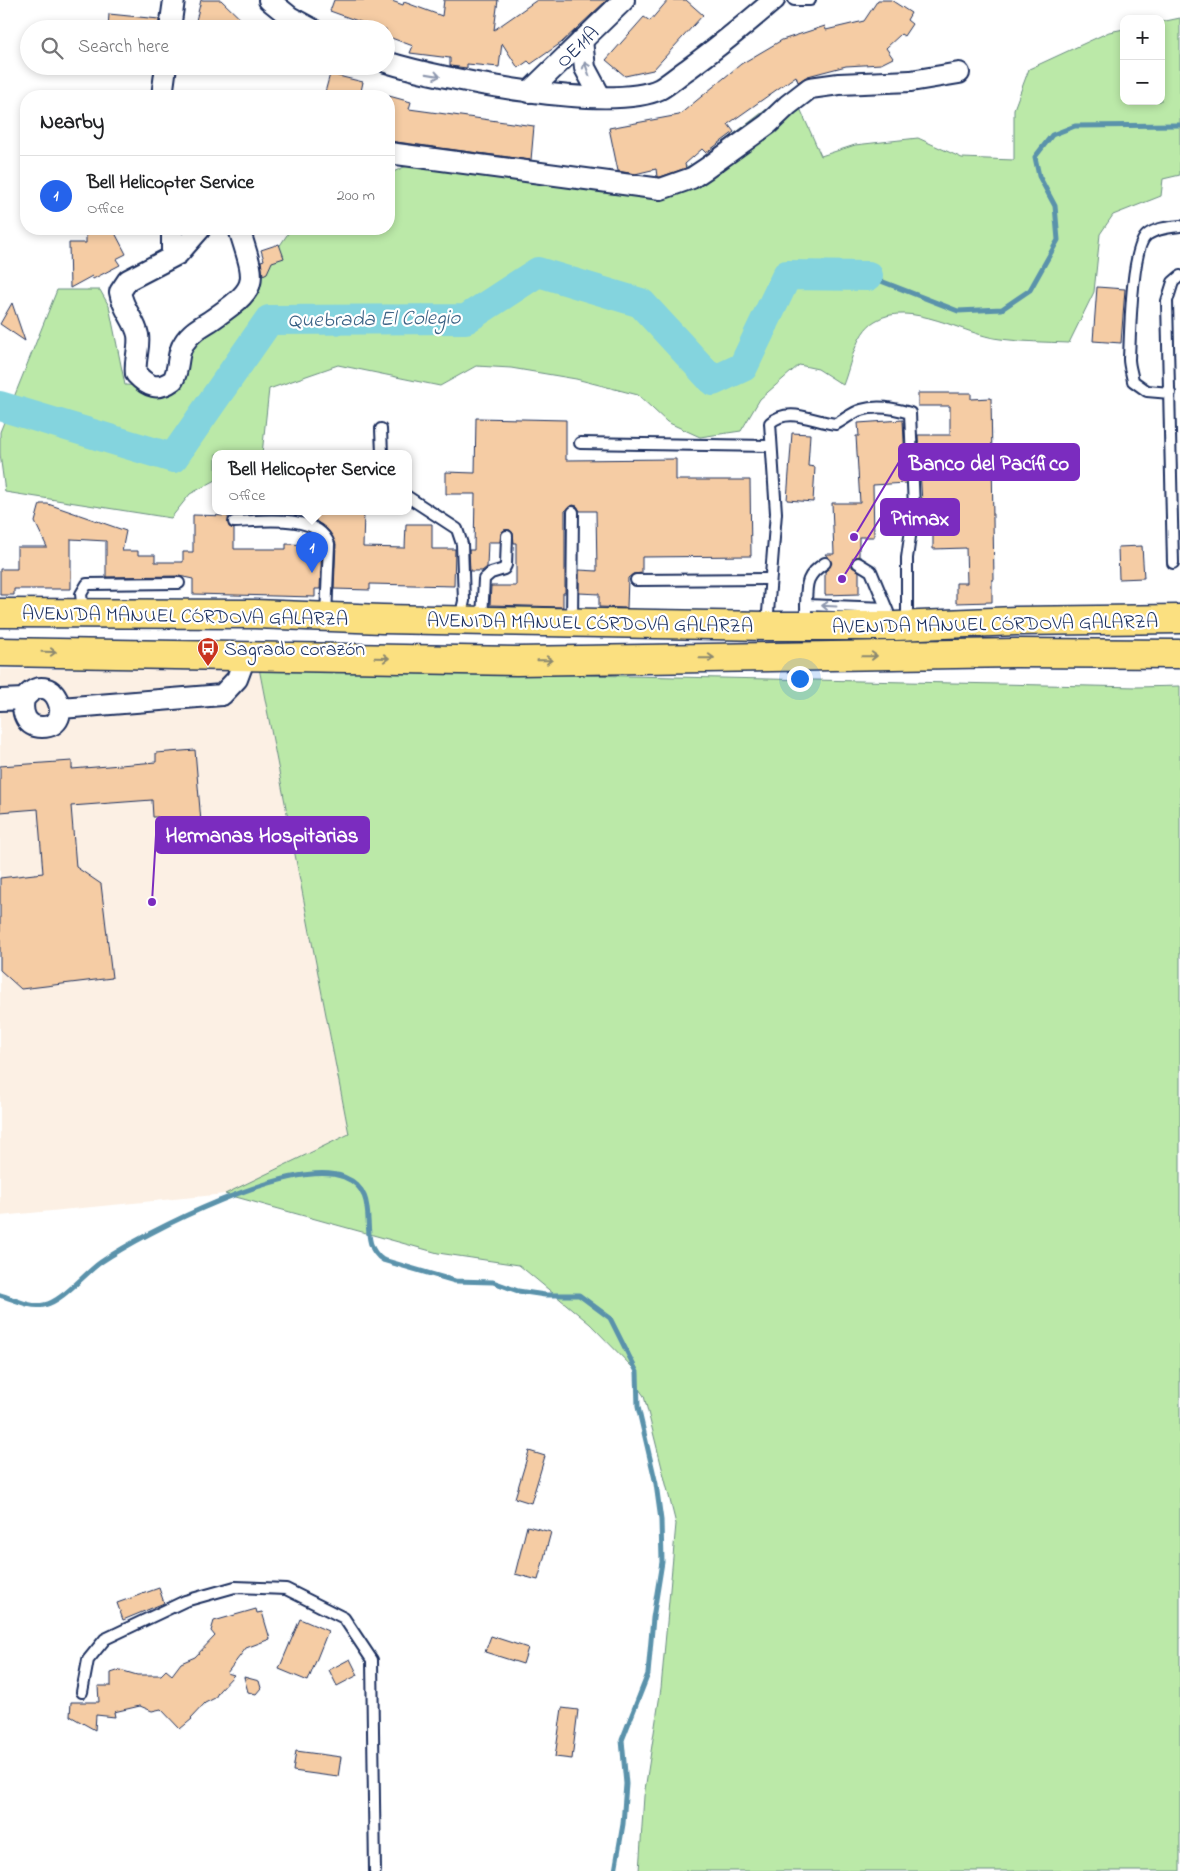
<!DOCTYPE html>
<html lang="en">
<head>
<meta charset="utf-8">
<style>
  :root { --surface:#fff; --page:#f2f2f2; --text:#202124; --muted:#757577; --line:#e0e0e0; --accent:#2563eb }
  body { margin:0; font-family:"Indie Flower",sans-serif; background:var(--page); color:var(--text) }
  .controls { position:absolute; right:15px; top:15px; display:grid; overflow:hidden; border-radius:10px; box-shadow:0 2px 8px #0003 }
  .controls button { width:45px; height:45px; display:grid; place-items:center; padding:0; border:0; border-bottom:1px solid var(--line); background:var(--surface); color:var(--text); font:25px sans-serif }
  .you { position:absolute; left:799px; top:678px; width:18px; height:18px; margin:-12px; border:4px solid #fff; border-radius:50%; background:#1a73e8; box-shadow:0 0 0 8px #1a73e833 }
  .badge { display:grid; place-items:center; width:32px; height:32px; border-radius:50%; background:var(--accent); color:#fff; font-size:16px; font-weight:700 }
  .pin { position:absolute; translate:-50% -41px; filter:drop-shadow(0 1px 2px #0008) }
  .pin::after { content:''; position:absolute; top:26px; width:18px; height:15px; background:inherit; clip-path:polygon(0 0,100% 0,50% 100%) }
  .popup { position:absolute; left:212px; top:450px; width:200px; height:65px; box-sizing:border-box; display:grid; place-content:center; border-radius:10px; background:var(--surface); filter:drop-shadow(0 1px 4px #0005); font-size:16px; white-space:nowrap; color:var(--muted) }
  .popup b { font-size:19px; color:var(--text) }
  .popup::after { content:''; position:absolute; left:50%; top:100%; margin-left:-10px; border:10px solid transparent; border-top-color:var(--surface) }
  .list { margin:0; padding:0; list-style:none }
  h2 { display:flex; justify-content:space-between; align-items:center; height:65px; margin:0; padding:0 20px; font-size:21px }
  h2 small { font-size:16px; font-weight:400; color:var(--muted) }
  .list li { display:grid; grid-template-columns:32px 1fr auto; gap:15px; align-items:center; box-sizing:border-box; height:80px; padding:0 20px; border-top:1px solid var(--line) }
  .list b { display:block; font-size:19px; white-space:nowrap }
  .list p { margin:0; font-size:16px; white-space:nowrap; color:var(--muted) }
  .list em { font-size:16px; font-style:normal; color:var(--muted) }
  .icon { flex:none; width:28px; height:28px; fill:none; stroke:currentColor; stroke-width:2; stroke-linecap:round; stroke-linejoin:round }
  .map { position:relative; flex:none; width:1180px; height:1871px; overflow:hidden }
  .search { position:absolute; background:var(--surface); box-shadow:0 2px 8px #0003; left:20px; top:20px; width:375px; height:55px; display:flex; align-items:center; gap:12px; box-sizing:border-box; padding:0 18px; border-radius:28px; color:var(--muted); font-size:19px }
  .panel { position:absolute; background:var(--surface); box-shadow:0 2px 8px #0003; left:20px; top:90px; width:375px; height:145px; border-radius:20px }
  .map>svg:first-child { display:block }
</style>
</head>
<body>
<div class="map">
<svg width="1180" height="1871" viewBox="0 0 1180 1871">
  <rect width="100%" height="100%" fill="#fff"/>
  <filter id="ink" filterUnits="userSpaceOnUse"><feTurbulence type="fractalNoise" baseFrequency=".02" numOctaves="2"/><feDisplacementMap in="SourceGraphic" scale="10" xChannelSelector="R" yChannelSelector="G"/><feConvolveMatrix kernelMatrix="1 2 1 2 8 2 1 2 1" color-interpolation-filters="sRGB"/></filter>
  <g filter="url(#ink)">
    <polygon fill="#fcf0e4" points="259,668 349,1134 225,1194 0,1216 0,669"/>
    <g fill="#bbe9a8" stroke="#6b8c83">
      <path d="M 1180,18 L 1180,175 L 1163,179 L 1161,196 L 1113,215 L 1100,234 L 1094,292 L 1069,343 C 1046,342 1023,342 1000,339 C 964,335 910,299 875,321 C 855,333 851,365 843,385 L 818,369 L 799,365 L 760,399 L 741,431 L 700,437 L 667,422 L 638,395 L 576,379 L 511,368 L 476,366 L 440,386 L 338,365 L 269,389 L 262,454 L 216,454 L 216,480 L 190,494 L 171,518 L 5,492 L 0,454 L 0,432 L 57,290 L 100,290 L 109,306 L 125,385 L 150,386 L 181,370 L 197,345 L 262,272 L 291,229 L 389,229 L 389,174 L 404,167 L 425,163 L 641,189 L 697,162 L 792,90 L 821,156 L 855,145 L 918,138 L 962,158 L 1014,160 L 1014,109 L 1029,69 L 1109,32 L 1124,29 L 1124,101 L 1161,101 L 1161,22 Z"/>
      <polygon points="259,668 1137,687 1180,686 1180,1871 639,1871 644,1796 661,1688 676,1524 644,1396 639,1389 637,1372 590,1324 519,1265 438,1253 225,1194 349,1134"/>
    </g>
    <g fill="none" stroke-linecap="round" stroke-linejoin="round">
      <g stroke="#5a92ab" stroke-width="5">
        <polyline points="868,276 958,311 1002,309 1030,290 1058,240 1055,206 1039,176 1035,157 1052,135 1075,126 1180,125"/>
        <path d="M 0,1295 C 14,1299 30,1308 44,1305 C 62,1302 85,1273 101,1262 C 145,1232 293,1157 344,1177 C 386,1194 353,1241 383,1260 L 455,1281 L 493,1282 L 518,1291 L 545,1295 L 579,1295 L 610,1318 L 637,1372 L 638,1407 L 656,1484 L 661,1520 L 662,1562 L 653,1618 L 648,1674 L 622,1740 L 626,1784 L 623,1824 L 615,1871"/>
      </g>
      <polyline stroke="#84d4de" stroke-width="30" points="0,406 173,458 269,320 466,319 538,272 641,303 713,381 743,367 787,275 868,276"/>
    </g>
    <g fill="#f5cca4" stroke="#1b2f5e">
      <polygon points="201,0 221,0 251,29 194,29"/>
      <polygon points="334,0 389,0 403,5 404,2 442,16 444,0 498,0 494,30 537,0 607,0 561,43 531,64 528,61 518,68 502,43 499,67 467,64 467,68 450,66 450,58 410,53 413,46 386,36 386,29 380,29 330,11"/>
      <polygon points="668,0 686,0 703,15 653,70 625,76 606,60 644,17 650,21"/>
      <polygon points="878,0 891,0 911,13 907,20 912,24 904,36 901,34 886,48 893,58 881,64 846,66 808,76 798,82 796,76 728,124 734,132 706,153 702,149 685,164 686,168 660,177 657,177 656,169 635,174 618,171 609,128 679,115 741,64 782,40 825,26 826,30 864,21"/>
      <polygon points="109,14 159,19 158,29 108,29"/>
      <polygon points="330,74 363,82 360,96 324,96"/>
      <polygon points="389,96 411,102 409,109 534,126 531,160 389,141"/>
      <polygon points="86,229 113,229 126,254 116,259 120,265 93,279 92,276 70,288 69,243 86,243"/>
      <polygon points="279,244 284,258 272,262 267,273 263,275 261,261 264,260 261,250"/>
      <polygon points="1097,287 1125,289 1121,343 1093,341"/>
      <polygon points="12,303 25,341 0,324"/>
      <polygon points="918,393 971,393 971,399 991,398 994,580 992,580 992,602 956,603 956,583 967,583 966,548 933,549 933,520 923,520 918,435 950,435 950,406 918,406"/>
      <polygon points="476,418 566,420 566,460 676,459 676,480 750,480 751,556 642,557 642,573 633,574 628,578 627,608 599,607 599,594 579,593 579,570 597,571 596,511 580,511 577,506 573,505 565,511 565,593 563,593 563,607 490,605 491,586 516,586 516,543 514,543 513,533 510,530 504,530 501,533 500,542 488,542 487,567 482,571 470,571 469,550 474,550 475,494 446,494 446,472 475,473"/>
      <polygon points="903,420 906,483 873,485 874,537 859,537 859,556 854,557 851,562 852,567 859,571 859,594 825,595 825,572 832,563 825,554 834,554 832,503 860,503 856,436 859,436 858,423"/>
      <polygon points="792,433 810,434 808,466 815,467 813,502 787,500"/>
      <polygon points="40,504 48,504 126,531 122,551 138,551 138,555 155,555 155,562 183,562 183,552 193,552 193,515 228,516 229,527 234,529 234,549 286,549 286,544 317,545 317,538 322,546 320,589 315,589 315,597 193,594 193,579 179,576 106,577 106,541 71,539 71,589 14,589 14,595 0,595 0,569 17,569 17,547 47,547 35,522"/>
      <polygon points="315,512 364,512 363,547 405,548 406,524 432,524 432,549 455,549 454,586 370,584 370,590 334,589 336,544 328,530 316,521"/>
      <polygon points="1142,546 1144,578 1119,579 1118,547"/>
      <polygon points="195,750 203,846 161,850 158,817 153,817 152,800 71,806 76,867 101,884 112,978 21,989 0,970 0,878 43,873 38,809 0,812 0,766 72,761 72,769 156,762 156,753"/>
      <polygon points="529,1451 545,1456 531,1503 515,1498"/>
      <polygon points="527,1526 551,1532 538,1580 515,1574"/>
      <polygon points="159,1588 164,1603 123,1620 117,1603"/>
      <polygon points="256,1609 257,1613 262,1612 270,1639 246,1648 227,1673 234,1675 219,1691 215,1698 205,1703 191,1718 192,1719 180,1729 161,1709 152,1711 140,1706 114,1712 115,1717 96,1715 95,1730 70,1716 71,1702 99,1702 98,1686 111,1686 111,1673 120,1670 137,1675 161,1675 166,1670 172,1675 181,1663 195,1657 215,1636 211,1631 214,1621"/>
      <polygon points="300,1619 328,1631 308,1681 279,1669"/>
      <polygon points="491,1636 528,1648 523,1664 485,1652"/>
      <polygon points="350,1659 358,1675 337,1686 329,1670"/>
      <polygon points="244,1677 259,1681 261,1688 256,1694 248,1692"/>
      <polygon points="562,1708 578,1710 572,1759 555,1757"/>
      <polygon points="296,1751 341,1757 338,1777 293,1771"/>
    </g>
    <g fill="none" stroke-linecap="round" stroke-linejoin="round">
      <g stroke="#1b2f5e" stroke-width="14">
        <g id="lane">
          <polyline points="794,0 810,0"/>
          <path d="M 1170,393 L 1147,391 L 1133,381 C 1132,374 1129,366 1129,359 C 1130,337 1131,247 1147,235 C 1156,228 1170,227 1180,226"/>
          <polyline points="381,429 382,454"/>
          <polyline points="580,443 770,446"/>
          <polyline points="408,497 457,529 462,544 464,601 460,619"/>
          <path d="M 234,522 C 261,521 318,513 329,544 L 326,616"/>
          <polyline points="858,563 871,571 888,612"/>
          <polyline points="1173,563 1167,301 1173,282 1180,276"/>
          <polyline points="636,580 770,579"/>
          <polyline points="806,605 886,608"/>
          <polyline points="83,611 81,594 87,584 179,583"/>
          <path d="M 806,611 C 807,587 803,577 825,563"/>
          <polyline points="482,619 484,579 491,573 504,569 506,565 507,536"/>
          <polyline points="572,622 573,512"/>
          <path d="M 767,625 L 776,513 L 770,423 C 789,406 814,422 836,424 C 844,420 853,412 861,410 C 877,405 894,408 910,413 L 914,508 L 907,558 L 907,625"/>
          <polyline points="82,1692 88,1660 105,1639 185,1601 235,1587 286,1589 344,1618 372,1660 375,1871"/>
        </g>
      </g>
      <g stroke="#1b2f5e" stroke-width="24">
        <g id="street">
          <polyline points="269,0 290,17 312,29"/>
          <polyline points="170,29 174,0"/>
          <polyline points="582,40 585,68 600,96"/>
          <path d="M 386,62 C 440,79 611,113 660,89 C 669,84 679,75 688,69 C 718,47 746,24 774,0"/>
          <polyline points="529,92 624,0"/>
          <polyline points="162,96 166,66"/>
          <polyline points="389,153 661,189 692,178 707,168 768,124 788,105 810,88 839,84 911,81 959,73"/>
          <polyline points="172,229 172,256"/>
          <path d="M 200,229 L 178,254 L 128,280 L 120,292 C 123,310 135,320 138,335 C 140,348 134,361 136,374 C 148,387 158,391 173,380 C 180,369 176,354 184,343 C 190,333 200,327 210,321 C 260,286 257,286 239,229"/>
          <path d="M 0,700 L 24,699 C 52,663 79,727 42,727 C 26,727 21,713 24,699"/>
          <polyline points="61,708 222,695 237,679 246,655"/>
        </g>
      </g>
      <g stroke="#1b2f5e" stroke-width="31">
        <g id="primary">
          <polyline points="0,613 255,614 382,619 767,626 896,626 1016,621 1180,619"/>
          <polyline points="0,652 517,661 1016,653 1180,654"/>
        </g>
      </g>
      <use href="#lane" stroke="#fff" stroke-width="10"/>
      <use href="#street" stroke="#fff" stroke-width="20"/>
      <use href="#primary" stroke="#fbe080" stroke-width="28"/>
    </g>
    <defs><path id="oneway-shaft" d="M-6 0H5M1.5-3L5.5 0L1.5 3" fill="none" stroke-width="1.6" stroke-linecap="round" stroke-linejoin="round" transform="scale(1.25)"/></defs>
    <g stroke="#8d97ae">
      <use href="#oneway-shaft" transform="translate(587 69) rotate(-109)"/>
      <use href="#oneway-shaft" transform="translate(433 75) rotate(10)"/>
      <use href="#oneway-shaft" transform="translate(829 606) rotate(-177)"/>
    </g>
    <g stroke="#8b886f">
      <use href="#oneway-shaft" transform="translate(49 652) rotate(1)"/>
      <use href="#oneway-shaft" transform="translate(870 656) rotate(-1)"/>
      <use href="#oneway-shaft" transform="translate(382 658) rotate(1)"/>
      <use href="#oneway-shaft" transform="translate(707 658) rotate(-1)"/>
      <use href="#oneway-shaft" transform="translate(545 660) rotate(-1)"/>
    </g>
  </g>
  <defs>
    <g id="bus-pin" transform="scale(1.125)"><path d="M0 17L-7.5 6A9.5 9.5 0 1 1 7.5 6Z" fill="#c8321e" stroke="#fff"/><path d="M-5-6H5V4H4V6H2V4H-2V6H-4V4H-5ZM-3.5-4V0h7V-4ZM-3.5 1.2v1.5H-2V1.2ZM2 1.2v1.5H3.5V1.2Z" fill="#fff"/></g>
  </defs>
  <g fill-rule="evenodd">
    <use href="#bus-pin" x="208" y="648"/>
  </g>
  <g text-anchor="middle" stroke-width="4.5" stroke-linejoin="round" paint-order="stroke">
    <g font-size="20" fill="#1b2f5e" stroke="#fff">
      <text transform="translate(577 46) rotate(-44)" y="7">OE11A</text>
      <text transform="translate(185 615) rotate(1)" y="7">AVENIDA MANUEL CÓRDOVA GALARZA</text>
      <text transform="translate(590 622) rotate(1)" y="7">AVENIDA MANUEL CÓRDOVA GALARZA</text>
      <text transform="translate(995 623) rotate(-1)" y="7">AVENIDA MANUEL CÓRDOVA GALARZA</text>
    </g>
    <g font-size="20" fill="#1b2f5e" stroke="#fff" text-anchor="start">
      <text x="224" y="655">Sagrado corazón</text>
    </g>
    <g font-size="21" font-style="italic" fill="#3a6184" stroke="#fff">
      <text transform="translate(374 318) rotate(-1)" y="7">Quebrada El Colegio</text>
    </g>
  </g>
  <path fill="none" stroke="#7b2cbf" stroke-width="2" d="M854 537L899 462M842 579L881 517M152 902L156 835"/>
  <g fill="#7b2cbf" stroke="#fff" stroke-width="2">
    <circle cx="854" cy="537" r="5"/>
    <circle cx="842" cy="579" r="5"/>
    <circle cx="152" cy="902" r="5"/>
  </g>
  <g fill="#7b2cbf" stroke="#7b2cbf" stroke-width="2">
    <rect x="899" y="444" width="180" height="36" rx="5"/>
    <rect x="881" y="499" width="78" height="36" rx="5"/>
    <rect x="156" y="817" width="213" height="36" rx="5"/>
  </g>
  <g font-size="21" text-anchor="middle" font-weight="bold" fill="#fff">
    <text x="989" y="470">Banco del Pacífico</text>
    <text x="920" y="525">Primax</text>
    <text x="262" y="842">Hermanas Hospitarias</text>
  </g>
</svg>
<div class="controls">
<button>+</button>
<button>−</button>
</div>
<div class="you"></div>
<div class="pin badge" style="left:312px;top:573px">1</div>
<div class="popup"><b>Bell Helicopter Service</b>Office</div>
<div class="search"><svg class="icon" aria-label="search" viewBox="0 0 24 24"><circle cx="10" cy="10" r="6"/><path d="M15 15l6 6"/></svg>Search here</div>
<section class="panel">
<h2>Nearby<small></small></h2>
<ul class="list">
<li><span class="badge">1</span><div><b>Bell Helicopter Service</b><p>Office</p></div><em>200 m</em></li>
</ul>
</section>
</div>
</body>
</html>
